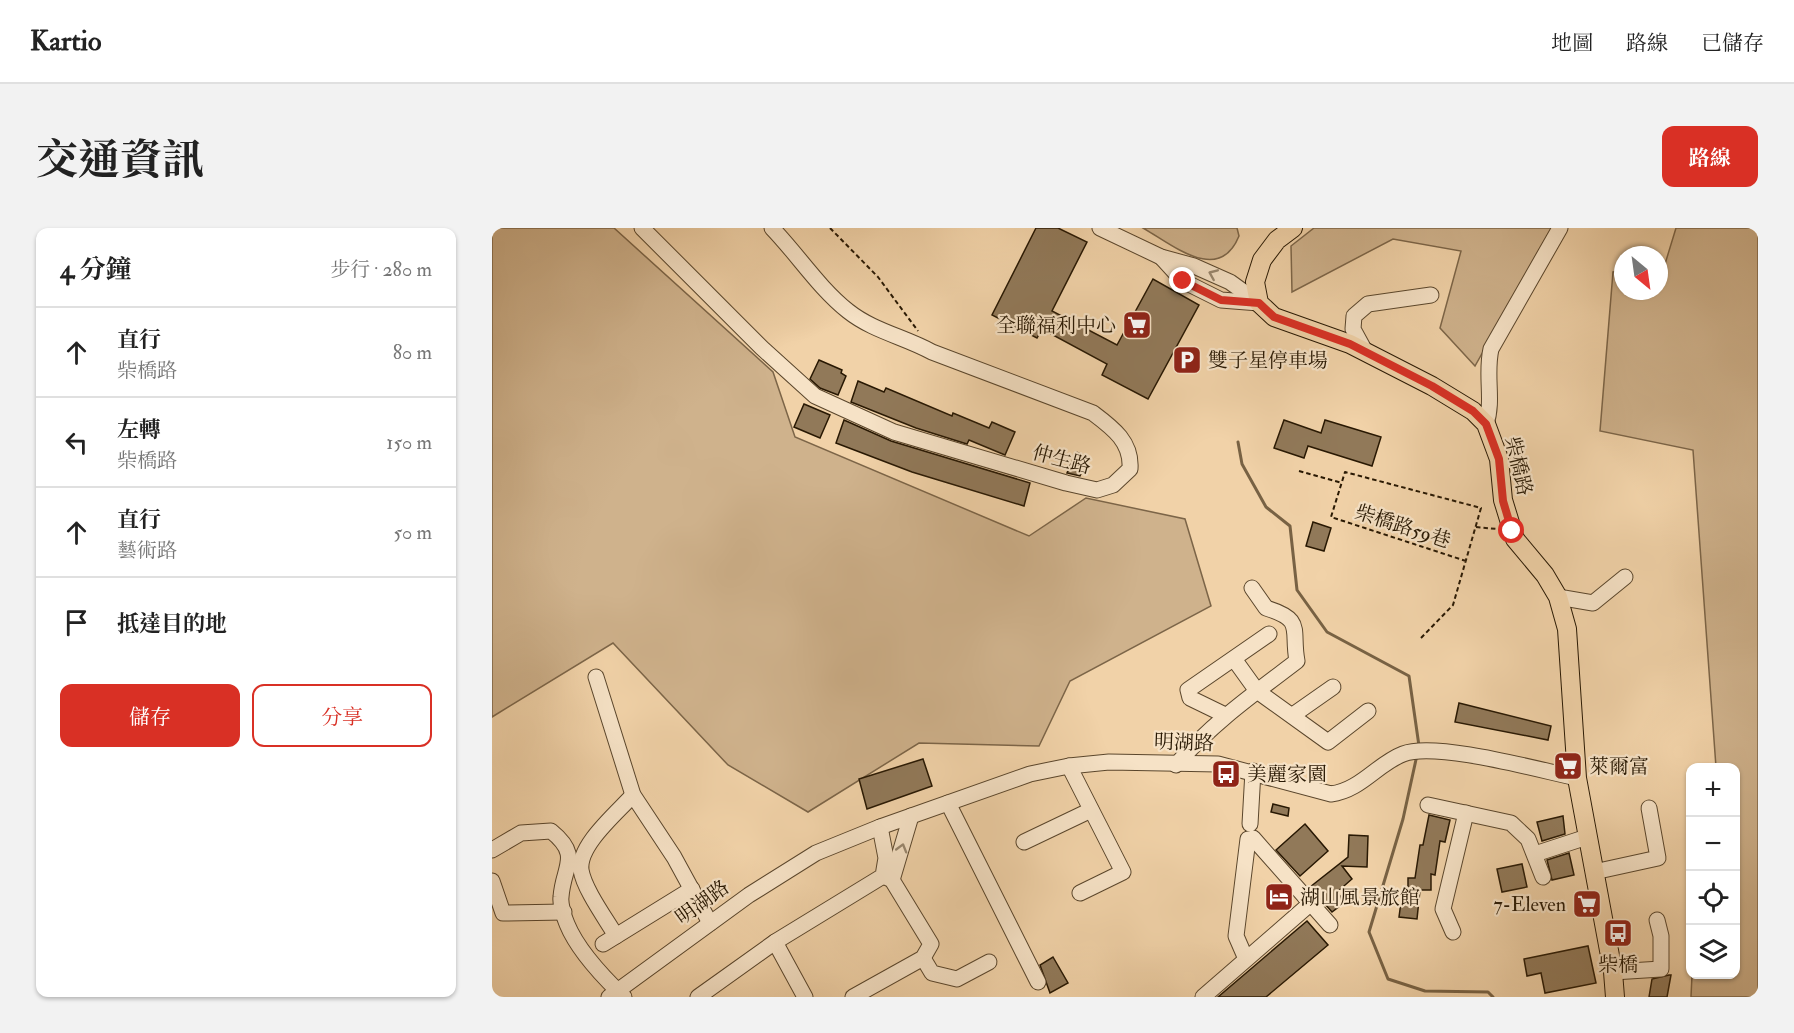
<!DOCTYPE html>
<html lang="zh-TW">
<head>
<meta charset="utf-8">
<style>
  :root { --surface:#fff; --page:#f2f2f2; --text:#222; --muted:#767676; --line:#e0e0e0; --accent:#d93025 }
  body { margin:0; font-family:"IM FELL Double Pica","Noto Serif TC",serif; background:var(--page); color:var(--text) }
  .controls { position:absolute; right:18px; bottom:18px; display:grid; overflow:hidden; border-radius:12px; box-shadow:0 2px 4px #0004 }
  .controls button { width:54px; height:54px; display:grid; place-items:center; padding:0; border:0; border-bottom:2px solid var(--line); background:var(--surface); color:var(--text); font:30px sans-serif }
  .compass { position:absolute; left:1122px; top:18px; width:54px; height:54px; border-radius:50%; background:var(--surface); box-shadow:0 2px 4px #0004; rotate:151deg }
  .stop { position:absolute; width:18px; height:18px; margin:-14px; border:4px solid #d93025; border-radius:50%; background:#fff }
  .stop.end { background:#d93025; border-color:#fff; box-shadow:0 2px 6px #0008 }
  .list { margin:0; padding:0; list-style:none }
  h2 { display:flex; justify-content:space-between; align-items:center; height:78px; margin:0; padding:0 24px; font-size:26px }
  h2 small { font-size:20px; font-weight:400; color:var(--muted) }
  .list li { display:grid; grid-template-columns:39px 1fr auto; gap:18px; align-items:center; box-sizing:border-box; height:90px; padding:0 24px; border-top:2px solid var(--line) }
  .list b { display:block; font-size:22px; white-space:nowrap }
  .list p { margin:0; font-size:20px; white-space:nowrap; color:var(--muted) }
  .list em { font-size:20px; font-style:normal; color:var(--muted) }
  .actions { display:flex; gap:12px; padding:18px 24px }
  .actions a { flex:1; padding:14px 0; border:2px solid var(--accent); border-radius:12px; text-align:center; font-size:21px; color:var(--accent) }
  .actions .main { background:var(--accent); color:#fff }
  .icon { flex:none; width:33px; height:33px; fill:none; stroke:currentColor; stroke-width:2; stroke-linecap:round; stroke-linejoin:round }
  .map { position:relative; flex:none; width:1266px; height:769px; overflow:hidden; border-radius:12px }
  header { display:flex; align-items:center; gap:36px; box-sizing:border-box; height:84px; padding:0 30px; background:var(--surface); border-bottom:2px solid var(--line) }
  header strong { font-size:28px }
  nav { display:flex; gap:33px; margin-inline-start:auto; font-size:21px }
  .intro { display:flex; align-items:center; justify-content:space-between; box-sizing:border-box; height:144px; padding:0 36px }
  h1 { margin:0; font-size:42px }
  .button { padding:15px 27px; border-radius:12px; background:var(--accent); color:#fff; font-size:21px; font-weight:700 }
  main { display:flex; gap:36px; padding:0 36px }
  aside { flex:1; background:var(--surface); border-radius:12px; box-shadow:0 2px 4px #0004 }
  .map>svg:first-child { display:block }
</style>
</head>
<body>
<header>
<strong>Kartio</strong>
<nav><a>地圖</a><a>路線</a><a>已儲存</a></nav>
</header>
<div class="intro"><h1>交通資訊</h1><a class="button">路線</a></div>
<main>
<aside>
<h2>4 分鐘<small>步行 · 280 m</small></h2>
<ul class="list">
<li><svg class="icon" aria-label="ahead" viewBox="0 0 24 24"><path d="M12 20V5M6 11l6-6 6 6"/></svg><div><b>直行</b><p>柴橋路</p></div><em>80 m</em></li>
<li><svg class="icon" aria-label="left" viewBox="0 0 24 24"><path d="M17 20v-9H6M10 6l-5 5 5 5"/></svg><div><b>左轉</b><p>柴橋路</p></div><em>150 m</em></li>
<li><svg class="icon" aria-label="ahead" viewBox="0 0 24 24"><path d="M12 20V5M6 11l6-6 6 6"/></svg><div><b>直行</b><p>藝術路</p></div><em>50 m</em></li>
<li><svg class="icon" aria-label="arrive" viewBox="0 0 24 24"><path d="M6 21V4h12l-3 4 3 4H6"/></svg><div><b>抵達目的地</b></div></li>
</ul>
<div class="actions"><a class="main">儲存</a><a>分享</a></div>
</aside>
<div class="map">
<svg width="1266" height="769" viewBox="0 0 1266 769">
  <rect width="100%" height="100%" fill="#f1d2a8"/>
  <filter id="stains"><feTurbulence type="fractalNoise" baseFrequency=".00333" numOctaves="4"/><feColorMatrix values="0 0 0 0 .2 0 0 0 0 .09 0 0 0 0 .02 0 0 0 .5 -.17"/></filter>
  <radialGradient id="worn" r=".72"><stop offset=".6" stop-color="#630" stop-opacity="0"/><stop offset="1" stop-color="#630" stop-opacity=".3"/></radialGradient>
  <g fill="#cfb28c" stroke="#7c6548" stroke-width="1.5">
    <polygon points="0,0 122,0 281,144 303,209 537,308 594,270 693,291 719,378 578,453 547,518 427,515 316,584 236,537 121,415 0,489"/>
    <path d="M 651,0 L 745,0 L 747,8 C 727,57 681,17 651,0 Z"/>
    <polygon points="822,0 1060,0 983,138 948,100 969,23 901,11 800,64 799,18"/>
    <polygon points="1184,0 1266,0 1266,769 1199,769 1200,747 1244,746 1244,540 1224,539 1201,222 1108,203 1121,44 1131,43 1131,63 1167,63 1167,37 1173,36"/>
  </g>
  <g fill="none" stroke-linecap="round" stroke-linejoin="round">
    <g stroke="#786244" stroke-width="3">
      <polyline points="746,214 750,236 774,279 798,298 805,362 835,404 917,448 927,518"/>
      <polyline points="925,527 911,591 877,704 896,751 933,763 996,764 1001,769"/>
    </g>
  </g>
  <g fill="#917959" stroke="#281803" stroke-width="1.5">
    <polygon points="544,0 566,0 595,14 560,83 625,117 661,51 707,77 656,171 610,147 615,136 550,101 545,110 500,87"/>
    <polygon points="327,132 350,142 349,145 354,148 346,167 328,160 318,151"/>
    <polygon points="366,153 392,164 394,160 460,188 461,185 497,200 500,194 523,204 513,227 477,212 475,216 424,200 359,174"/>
    <polygon points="312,176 338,187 328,210 302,199"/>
    <polygon points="352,192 399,213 538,255 532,278 420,244 344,215"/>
    <polygon points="792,192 829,205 833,192 889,209 880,238 816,218 812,230 782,220"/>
    <polygon points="584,224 596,229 588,248 575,245"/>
    <polygon points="821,294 839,300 832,323 814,318"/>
    <polygon points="967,475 1059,498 1056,512 963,494"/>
    <polygon points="431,531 440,558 375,581 367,551"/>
    <polygon points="781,576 797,580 796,588 779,584"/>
    <polygon points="937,587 958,592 953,614 948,613 943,647 939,646 939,662 928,662 925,691 907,689 909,674 916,675 916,650 923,650 928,617 931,617"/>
    <polygon points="1071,588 1073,606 1050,613 1045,594"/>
    <polygon points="813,596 836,623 808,648 784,622"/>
    <polygon points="857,607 876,608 875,639 850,638 860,651 845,664 853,674 840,684 818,659 856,629"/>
    <polygon points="1077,625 1082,647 1060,652 1055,632"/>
    <polygon points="1030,636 1035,659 1010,664 1005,641"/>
    <polygon points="815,693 836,717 774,769 726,769"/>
    <polygon points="1096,718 1104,755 1053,765 1049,745 1035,748 1032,731"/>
    <polygon points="561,729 576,755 558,765 548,737"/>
    <polygon points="1177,747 1179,747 1175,769 1157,769 1160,751"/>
  </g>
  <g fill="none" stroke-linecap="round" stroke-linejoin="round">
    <g stroke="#5a462c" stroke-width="17">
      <g id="minor">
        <path d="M 150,0 L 270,120 L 323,168 L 402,204 L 574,255 L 605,262 L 621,257 L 638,241 C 640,214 621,200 601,185 L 440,124 C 413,109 381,103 356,83 C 327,60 306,27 280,0"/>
        <polyline points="608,0 669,29 702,38 738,54 767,75"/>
        <polyline points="669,29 691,53 729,72 767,75"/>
        <polyline points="873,123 861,101 862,88 876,76 939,67"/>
        <path d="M 994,196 C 1002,172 993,147 999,121 L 1068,0"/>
        <polyline points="1066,369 1101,375 1133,349"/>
        <polyline points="742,431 765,463 836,514 876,483"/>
        <polyline points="104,449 141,567 182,629 218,695"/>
        <polyline points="733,487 698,470 696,462 777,406"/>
        <polyline points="801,487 841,459"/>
        <path d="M 684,537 C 719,496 763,465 805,433 C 799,401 813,392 774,380 L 760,360"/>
        <polyline points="577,538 631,644 588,665"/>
        <polyline points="456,575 546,754"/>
        <polyline points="936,577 1019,595 1036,611 1051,649"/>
        <polyline points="758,596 761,543"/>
        <polyline points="761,610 838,697"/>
        <polyline points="532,614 599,582"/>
        <path d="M 0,622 L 29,605 L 59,603 C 90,628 71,638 69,669 C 68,676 72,689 75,696 C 86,723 111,749 132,769"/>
        <polyline points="1043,626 1095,609"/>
        <polyline points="1102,644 1166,630 1157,580"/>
        <polyline points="400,652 419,588"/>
        <polyline points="0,653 11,685 72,684"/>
        <polyline points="961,704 951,681 974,585"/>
        <path d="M 124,708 C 114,691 92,661 89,642 C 86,617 125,585 141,567"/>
        <polyline points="283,714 313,769"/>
        <polyline points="111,716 200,661"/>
        <polyline points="431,730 440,745 465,751 497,734"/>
        <polyline points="754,731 744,708 756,611"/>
        <polyline points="1121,744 1169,741 1169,708 1165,692"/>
        <path d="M 117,769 L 257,667 L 324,625 L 388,599 L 538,546 L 577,538 L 617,534 L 726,536 L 839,566 C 869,562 885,536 911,526 C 943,513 1047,542 1085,550"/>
        <polyline points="206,769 283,714 391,648 394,630 388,599"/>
        <polyline points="361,769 431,730 439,716 400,652 391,648"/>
        <polyline points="711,769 819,675"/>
      </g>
    </g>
    <g stroke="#281803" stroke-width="20">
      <polyline id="major" points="801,0 785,12 770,32 763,54 767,75 782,89 858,116 940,158 981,183 994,196 1007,231 1011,272 1023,311 1053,347 1066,369 1075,401 1085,550 1121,744 1123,769"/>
    </g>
    <g stroke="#281803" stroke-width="2" stroke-dasharray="4.5 3" stroke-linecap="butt">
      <polyline points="338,0 386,49 426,103"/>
      <polyline points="807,243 850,255"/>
      <polyline points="984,299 1005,301"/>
      <polyline points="929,410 961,377 989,280 853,244 839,289 974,333"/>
    </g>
    <use href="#minor" stroke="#f6e2c6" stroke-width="15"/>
    <use href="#major" stroke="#f1d2a8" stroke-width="18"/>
  </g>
  <defs><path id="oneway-chevron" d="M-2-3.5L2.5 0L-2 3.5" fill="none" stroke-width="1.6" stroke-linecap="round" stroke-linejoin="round" transform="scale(1.5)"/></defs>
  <g stroke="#99876e">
    <use href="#oneway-chevron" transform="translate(721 46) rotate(-157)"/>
    <use href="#oneway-chevron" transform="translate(410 620) rotate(-74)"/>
  </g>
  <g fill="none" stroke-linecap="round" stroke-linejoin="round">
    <polyline stroke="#d93025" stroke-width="8" points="691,53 729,72 767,75 782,89 858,116 940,158 981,183 994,196 1007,231 1011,273 1020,303"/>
  </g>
  <defs>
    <g id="supermarket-square" transform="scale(1.5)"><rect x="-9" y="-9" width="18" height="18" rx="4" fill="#8f2418" stroke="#f6e2c6"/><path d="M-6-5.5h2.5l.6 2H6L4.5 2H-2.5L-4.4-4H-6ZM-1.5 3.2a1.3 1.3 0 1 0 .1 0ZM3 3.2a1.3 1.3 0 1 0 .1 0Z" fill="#fff"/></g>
    <g id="parking-square" transform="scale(1.5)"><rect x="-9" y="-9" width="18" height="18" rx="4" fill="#8f2418" stroke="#f6e2c6"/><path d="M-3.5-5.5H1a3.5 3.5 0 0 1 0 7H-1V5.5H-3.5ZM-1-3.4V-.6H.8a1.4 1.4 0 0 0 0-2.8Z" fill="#fff"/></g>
    <g id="bus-square" transform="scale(1.5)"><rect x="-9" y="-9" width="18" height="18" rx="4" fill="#8f2418" stroke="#f6e2c6"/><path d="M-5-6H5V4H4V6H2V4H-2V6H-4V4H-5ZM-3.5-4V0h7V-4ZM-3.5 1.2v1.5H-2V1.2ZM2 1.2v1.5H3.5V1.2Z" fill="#fff"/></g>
    <g id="hotel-square" transform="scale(1.5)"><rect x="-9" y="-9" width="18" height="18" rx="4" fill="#8f2418" stroke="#f6e2c6"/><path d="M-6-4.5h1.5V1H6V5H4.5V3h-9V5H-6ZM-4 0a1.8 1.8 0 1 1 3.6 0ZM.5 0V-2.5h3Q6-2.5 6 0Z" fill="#fff"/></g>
  </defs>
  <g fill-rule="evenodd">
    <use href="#supermarket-square" x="645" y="97"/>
    <use href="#parking-square" x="695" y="132"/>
    <use href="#supermarket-square" x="1076" y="538"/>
    <use href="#bus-square" x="734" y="546"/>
    <use href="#hotel-square" x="787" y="669"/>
    <use href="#supermarket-square" x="1095" y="676"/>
    <use href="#bus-square" x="1126" y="705"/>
  </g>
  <g text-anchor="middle" stroke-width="4.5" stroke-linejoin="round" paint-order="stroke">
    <g font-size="20" fill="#281803" stroke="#f6e2c6" text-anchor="start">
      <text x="624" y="104" text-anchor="end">全聯福利中心</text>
      <text x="716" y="139">雙子星停車場</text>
      <text x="1097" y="545">萊爾富</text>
      <text x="755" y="553">美麗家園</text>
      <text x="808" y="676">湖山風景旅館</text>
      <text x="1074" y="683" text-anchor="end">7-Eleven</text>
      <text x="1126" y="743" text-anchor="middle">柴橋</text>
    </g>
    <g font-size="20" fill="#281803" stroke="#f6e2c6">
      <text transform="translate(570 231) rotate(15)" y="7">仲生路</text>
      <text transform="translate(1027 238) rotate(77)" y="7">柴橋路</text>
      <text transform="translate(911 298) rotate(18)" y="7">柴橋路59巷</text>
      <text transform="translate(692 514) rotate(2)" y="7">明湖路</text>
      <text transform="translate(210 674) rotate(-36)" y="7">明湖路</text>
    </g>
  </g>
  <rect width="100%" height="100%" filter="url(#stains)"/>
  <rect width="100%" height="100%" fill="url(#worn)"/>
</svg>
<div class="controls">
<button>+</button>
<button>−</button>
<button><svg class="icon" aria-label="locate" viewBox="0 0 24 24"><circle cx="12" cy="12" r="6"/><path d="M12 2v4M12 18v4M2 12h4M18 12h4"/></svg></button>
<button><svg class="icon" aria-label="layers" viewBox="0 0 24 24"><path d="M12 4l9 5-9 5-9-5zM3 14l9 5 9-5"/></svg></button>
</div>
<svg class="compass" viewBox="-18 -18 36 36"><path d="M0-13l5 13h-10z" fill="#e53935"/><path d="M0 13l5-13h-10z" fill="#767676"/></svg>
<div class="stop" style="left:1020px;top:303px"></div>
<div class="stop end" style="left:691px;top:53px"></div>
</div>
</main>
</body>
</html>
